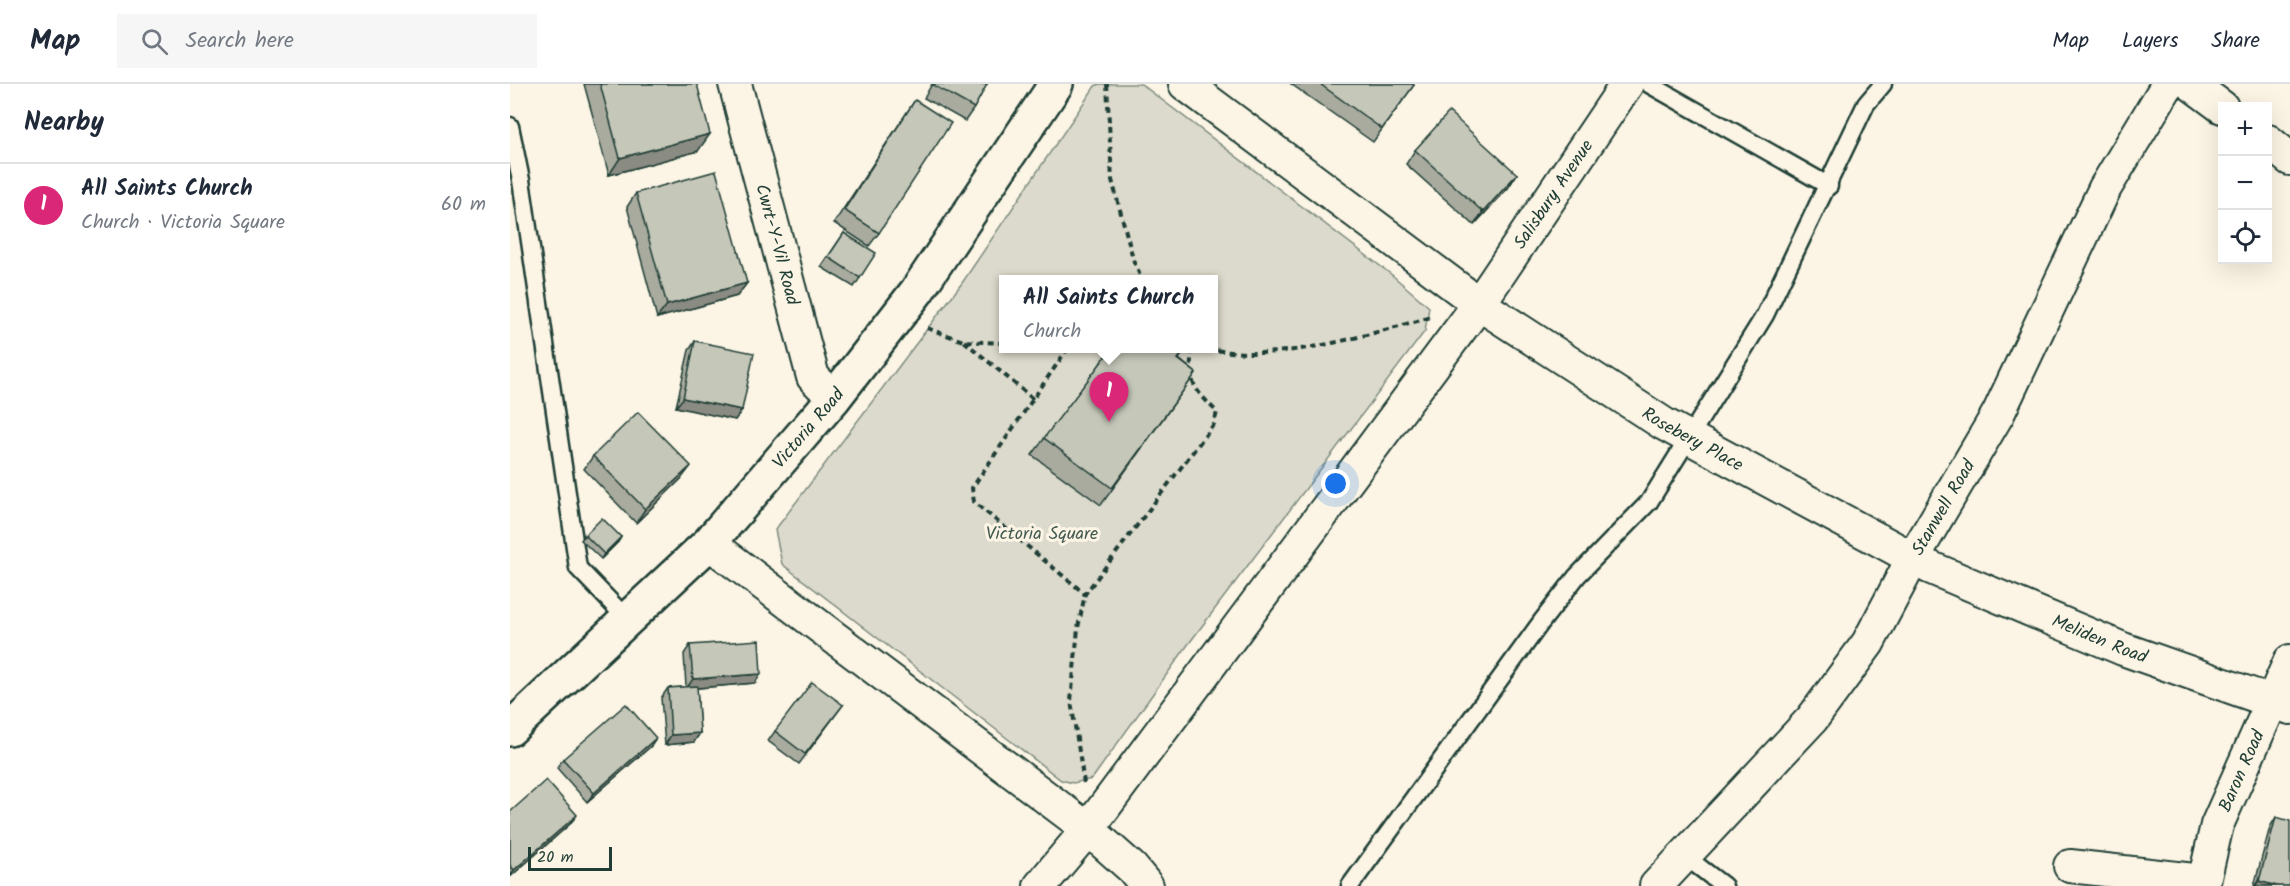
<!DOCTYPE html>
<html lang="en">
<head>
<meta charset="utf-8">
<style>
  :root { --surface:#fff; --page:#f6f6f7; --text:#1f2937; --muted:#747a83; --line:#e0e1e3; --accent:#db2777 }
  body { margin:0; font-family:Kalam,sans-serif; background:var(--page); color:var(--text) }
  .controls { position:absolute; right:18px; top:18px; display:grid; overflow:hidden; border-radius:0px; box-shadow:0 6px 24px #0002 }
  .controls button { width:54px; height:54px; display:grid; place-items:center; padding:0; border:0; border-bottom:2px solid var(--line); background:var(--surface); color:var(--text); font:30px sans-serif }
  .scale { position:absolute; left:18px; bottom:15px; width:84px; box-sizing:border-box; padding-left:6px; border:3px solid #1f3d34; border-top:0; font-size:16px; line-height:21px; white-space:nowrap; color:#1f3d34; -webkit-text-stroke:4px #fcf5e5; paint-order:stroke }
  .you { position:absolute; left:826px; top:400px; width:21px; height:21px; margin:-15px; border:4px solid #fff; border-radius:50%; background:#1a73e8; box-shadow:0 0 0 9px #1a73e833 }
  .badge { display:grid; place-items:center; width:39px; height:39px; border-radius:50%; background:var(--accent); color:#fff; font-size:20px; font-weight:700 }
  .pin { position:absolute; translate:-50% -50px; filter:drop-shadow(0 2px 3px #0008) }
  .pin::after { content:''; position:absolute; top:32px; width:21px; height:18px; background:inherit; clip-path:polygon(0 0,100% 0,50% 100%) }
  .popup { position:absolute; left:489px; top:191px; width:219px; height:78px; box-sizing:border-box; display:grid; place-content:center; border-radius:0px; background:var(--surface); filter:drop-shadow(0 2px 4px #0005); font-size:20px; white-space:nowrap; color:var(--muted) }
  .popup b { font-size:22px; color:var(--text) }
  .popup::after { content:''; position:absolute; left:50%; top:100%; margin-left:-12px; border:12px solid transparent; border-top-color:var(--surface) }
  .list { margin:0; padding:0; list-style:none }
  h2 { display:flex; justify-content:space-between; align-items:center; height:78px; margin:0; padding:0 24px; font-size:26px }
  h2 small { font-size:20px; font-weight:400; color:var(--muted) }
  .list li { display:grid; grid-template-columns:39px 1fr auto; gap:18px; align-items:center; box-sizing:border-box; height:84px; padding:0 24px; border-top:2px solid var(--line) }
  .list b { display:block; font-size:22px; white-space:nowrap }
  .list p { margin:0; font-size:20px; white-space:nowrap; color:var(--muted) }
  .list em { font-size:20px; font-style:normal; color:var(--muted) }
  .icon { flex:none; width:33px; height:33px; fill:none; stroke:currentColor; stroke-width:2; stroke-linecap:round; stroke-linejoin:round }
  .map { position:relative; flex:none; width:1780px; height:802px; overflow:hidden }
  header { display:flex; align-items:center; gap:36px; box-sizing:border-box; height:84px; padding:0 30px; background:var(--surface); border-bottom:2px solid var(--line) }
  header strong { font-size:28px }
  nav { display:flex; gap:33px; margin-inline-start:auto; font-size:21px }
  .search { width:420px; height:54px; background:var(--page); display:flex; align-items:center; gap:15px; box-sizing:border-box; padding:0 21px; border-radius:0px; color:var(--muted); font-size:22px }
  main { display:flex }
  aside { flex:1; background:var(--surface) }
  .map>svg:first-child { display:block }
</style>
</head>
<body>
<header>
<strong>Map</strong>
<div class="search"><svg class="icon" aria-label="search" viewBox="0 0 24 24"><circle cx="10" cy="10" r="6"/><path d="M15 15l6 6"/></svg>Search here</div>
<nav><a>Map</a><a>Layers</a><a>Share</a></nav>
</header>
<main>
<aside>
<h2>Nearby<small></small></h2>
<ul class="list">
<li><span class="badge">1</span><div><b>All Saints Church</b><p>Church · Victoria Square</p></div><em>60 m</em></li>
</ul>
</aside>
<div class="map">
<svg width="1780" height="802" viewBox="0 0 1780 802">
  <rect width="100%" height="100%" fill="#fcf5e5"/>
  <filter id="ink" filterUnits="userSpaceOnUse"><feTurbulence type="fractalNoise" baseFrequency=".0167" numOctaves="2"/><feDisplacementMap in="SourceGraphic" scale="12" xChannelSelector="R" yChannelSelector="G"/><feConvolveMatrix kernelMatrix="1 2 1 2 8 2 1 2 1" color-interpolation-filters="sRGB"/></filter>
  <g filter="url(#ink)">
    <path fill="#dcdacc" stroke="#7e8c80" stroke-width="1.5" fill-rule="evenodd" d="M 589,0 L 631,0 L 882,191 L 919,223 L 915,247 L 677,562 L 582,695 L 563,699 L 551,696 L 272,480 L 265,446 L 452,199 L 585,2 ZM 494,196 L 704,196 L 704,264 L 494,264 Z"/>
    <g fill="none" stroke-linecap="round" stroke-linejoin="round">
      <g stroke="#1f3d34" stroke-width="21">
        <g id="lane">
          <polyline points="1139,0 1319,102"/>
          <polyline points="0,42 11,96 68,484 117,535"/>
          <polyline points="1176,773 1214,802"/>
          <polyline points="840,802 1032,537 1067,492 1139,418 1255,231 1356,20 1373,0"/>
        </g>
      </g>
      <g stroke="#1f3d34" stroke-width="36">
        <g id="street">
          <path id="s1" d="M 225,0 L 303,293 L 324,314"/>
          <path id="s2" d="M 1117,0 L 969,220 L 1154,340 L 1419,483 L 1613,565 L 1780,624"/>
          <polyline points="1681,0 1712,23"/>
          <polyline points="1758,57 1780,75"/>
          <polyline points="199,459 578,745 969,220 675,0"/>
          <polyline points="1560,782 1693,797"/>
          <polyline points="530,802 578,745 622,784 637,802"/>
          <path id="s3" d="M 1146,802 L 1302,635 L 1358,559 L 1403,474 L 1488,330 L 1595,104 L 1658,0"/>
          <path id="s4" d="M 1693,802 L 1707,741 L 1780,577"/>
        </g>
      </g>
      <g stroke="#1f3d34" stroke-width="38">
        <g id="secondary">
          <path id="s5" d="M 0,645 L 199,459 L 324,314 L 407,207 L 546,0"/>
        </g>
      </g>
      <g stroke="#1f3d34" stroke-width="4" stroke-dasharray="6 4.5" stroke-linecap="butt">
        <polyline points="597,0 602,96 624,178 632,196"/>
        <polyline points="417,244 453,257 494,259"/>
        <polyline points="454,257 523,315"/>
        <polyline points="558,264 462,404 464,418 575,510"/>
        <path d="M 697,264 C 766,281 854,251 922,233"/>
        <path d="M 574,699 L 561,617 L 568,544 L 575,510 L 704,340 L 707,328 C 683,303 678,301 682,264"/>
      </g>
      <use href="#lane" stroke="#fcf5e5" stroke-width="16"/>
      <use href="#street" stroke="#fcf5e5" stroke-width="32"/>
      <use href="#secondary" stroke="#fcf5e5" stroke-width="33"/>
    </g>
    <g fill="#a9ab9f" stroke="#1f3d34" stroke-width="1.5">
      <polygon points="74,0 187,0 188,67 99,91"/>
      <polygon points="422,0 477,0 464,24 455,37 414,14"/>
      <polygon points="781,0 902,0 904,1 863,58"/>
      <polygon points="405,16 369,149 359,162 324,139"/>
      <polygon points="905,66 1007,90 998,104 964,141 896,80"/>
      <polygon points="126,109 237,199 227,212 147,234 117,123"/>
      <polygon points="334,149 350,194 344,203 311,183"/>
      <polygon points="185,257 232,326 225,336 166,323 179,266"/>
      <polygon points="602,264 667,264 666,266 672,270 669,275 686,289 591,421 522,371"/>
      <polygon points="83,372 171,395 126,439 74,385"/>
      <polygon points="75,451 111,453 108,458 91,475 71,456"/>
      <polygon points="180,561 245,599 187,604 190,649 184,658 155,661 151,614 158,604 176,603 174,570"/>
      <polygon points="333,621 289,680 258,657 265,647"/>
      <polygon points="140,663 77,718 47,684 53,675"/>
      <polygon points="0,728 60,740 0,793"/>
      <polygon points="1766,733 1780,802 1744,802 1760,743"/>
    </g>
    <g fill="#8a8b82" stroke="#1f3d34" stroke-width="1.5">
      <polygon points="200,50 188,67 99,91 110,74"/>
      <polygon points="1007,90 998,104 964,141 973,128"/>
      <polygon points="237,199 227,212 147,234 157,221"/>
      <polygon points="173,314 232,326 225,336 166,323"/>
      <polygon points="181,382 171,395 126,439 135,425"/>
      <polygon points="111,453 108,458 91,475 94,470"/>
      <polygon points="251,590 245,599 176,605 183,595"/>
      <polygon points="190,649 184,658 155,661 161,651"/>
      <polygon points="146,654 140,663 77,718 84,709"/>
      <polygon points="67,731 60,740 0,793 4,786"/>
      <polygon points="1749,797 1767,802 1745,802"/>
    </g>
    <g fill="#c5c7b9" stroke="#1f3d34" stroke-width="1.5">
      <polygon points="90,0 187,0 200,50 110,74"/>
      <polygon points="424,0 477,0 464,24 423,1"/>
      <polygon points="810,0 902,0 904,1 872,45"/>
      <polygon points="405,16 441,39 369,149 334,126"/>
      <polygon points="939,28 1007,90 973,128 905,66"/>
      <polygon points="206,87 237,199 157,221 126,109"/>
      <polygon points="334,149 366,169 350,194 318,173"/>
      <polygon points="185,257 244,269 232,326 173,314"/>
      <polygon points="602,264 666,264 665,265 672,270 668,275 686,289 602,404 534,354"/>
      <polygon points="128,328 181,382 135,425 83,372"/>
      <polygon points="92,434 111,453 94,470 75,451"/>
      <polygon points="249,556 251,590 183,595 180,561"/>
      <polygon points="302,598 333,621 295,670 265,647"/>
      <polygon points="187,602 190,649 161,651 158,604"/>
      <polygon points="116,620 146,654 84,709 53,675"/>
      <polygon points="36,696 67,731 4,786 0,781 0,728"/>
      <polygon points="1766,733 1780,737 1780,802 1767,802 1749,797"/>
    </g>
  </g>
  <g text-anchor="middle" stroke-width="6" stroke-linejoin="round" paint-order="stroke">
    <g font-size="18" fill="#1f3d34" stroke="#fcf5e5">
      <text transform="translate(1043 110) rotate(-56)" y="6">Salisbury Avenue</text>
      <text dy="6" stroke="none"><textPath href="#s1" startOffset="166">Cwrt-Y-Vil Road</textPath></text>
      <text dy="6" stroke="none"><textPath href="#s5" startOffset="424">Victoria Road</textPath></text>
      <text dy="6" stroke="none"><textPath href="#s2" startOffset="518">Rosebery Place</textPath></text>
      <text dy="6" stroke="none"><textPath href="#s3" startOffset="478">Stanwell Road</textPath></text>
      <text dy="6" stroke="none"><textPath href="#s2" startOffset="972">Meliden Road</textPath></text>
      <text dy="6" stroke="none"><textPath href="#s4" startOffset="122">Baron Road</textPath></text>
    </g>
    <g font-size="18" fill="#455c52" stroke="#fcf5e5">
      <text x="532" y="455">Victoria Square</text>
    </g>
  </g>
</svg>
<div class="controls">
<button>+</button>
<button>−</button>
<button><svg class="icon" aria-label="locate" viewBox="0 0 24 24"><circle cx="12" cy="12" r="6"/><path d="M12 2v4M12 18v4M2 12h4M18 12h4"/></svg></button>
</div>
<div class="scale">20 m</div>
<div class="you"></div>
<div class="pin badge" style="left:599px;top:338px">1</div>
<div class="popup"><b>All Saints Church</b>Church</div>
</div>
</main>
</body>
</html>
